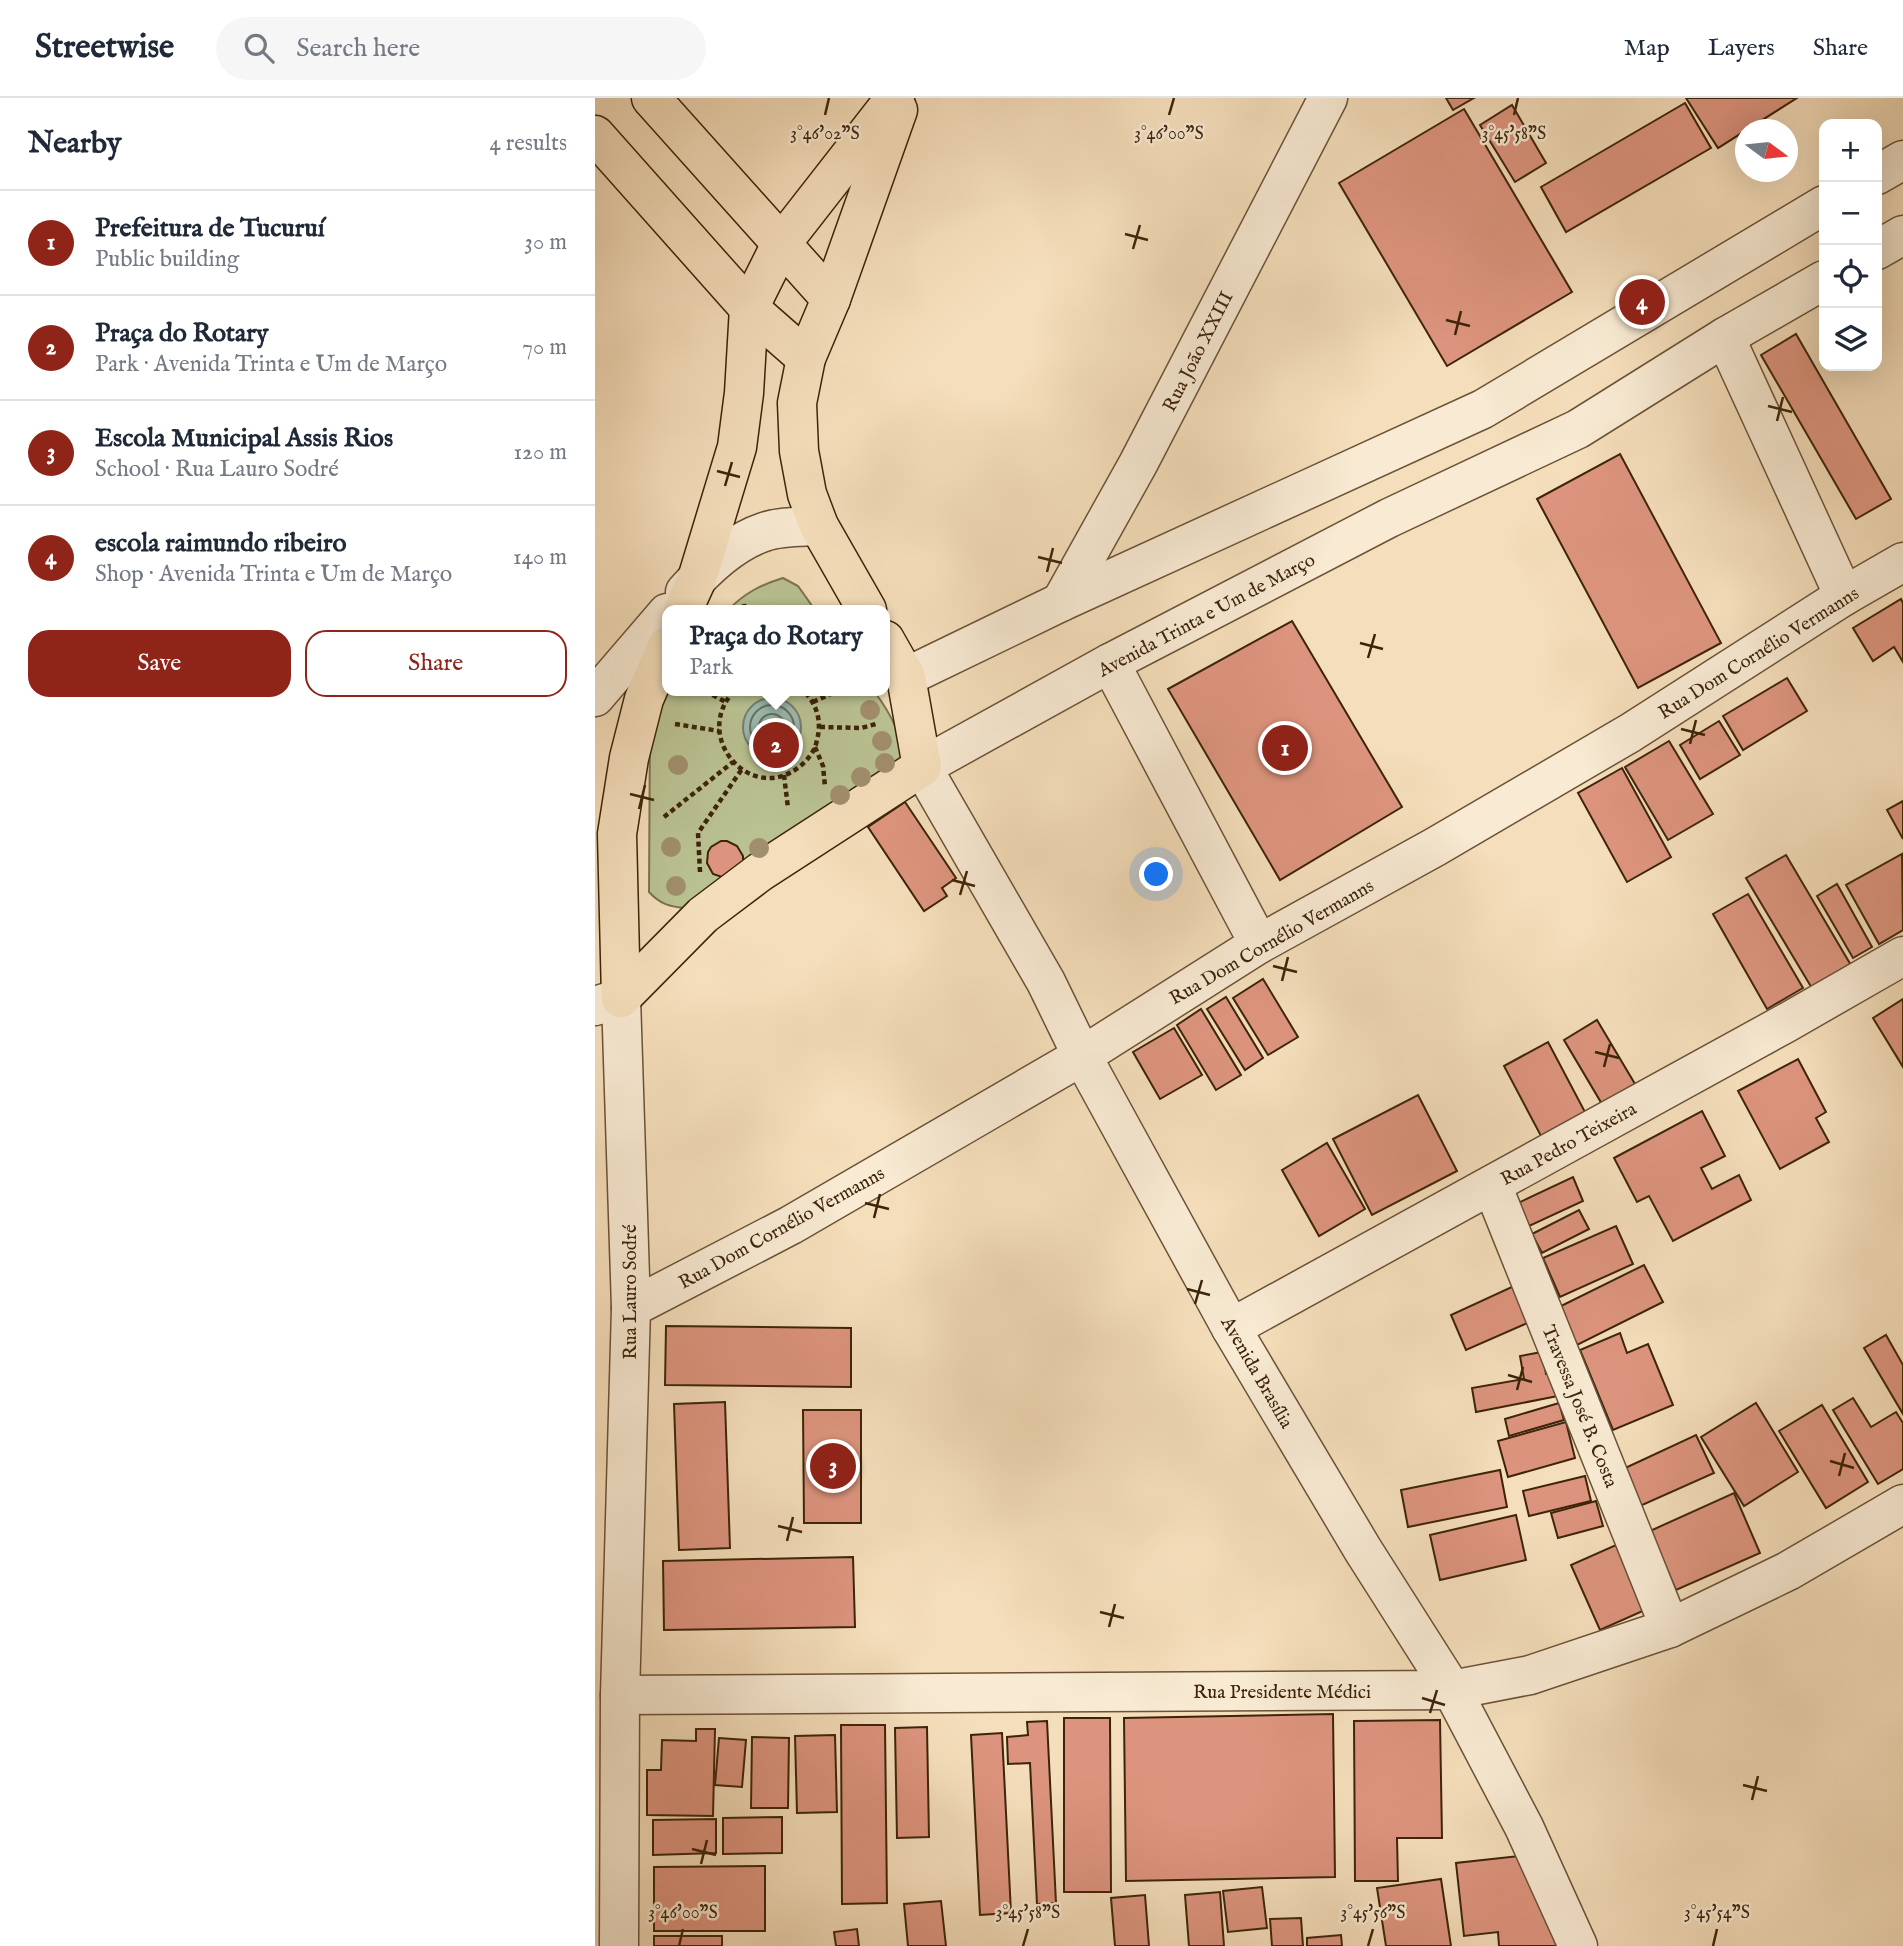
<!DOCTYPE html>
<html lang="en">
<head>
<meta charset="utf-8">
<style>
  :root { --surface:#fff; --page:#f6f6f7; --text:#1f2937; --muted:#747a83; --line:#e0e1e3; --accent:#8f2418 }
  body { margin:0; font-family:"IM FELL English",serif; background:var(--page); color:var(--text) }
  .controls { position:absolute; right:21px; top:21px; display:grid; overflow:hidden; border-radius:14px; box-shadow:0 7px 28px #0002 }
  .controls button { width:63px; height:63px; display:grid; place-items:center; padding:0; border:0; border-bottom:2px solid var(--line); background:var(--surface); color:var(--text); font:35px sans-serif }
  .compass { position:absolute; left:1140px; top:21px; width:63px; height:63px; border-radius:50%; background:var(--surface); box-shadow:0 7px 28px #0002; rotate:105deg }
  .you { position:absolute; left:562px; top:777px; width:24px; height:24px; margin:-18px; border:5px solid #fff; border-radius:50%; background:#1a73e8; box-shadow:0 0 0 10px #1a73e833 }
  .badge { display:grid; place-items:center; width:46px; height:46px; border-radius:50%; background:var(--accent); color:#fff; font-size:23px; font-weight:700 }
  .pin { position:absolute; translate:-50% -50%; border:4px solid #fff; box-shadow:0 2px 7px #0006 }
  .popup { position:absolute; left:67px; top:507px; width:228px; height:91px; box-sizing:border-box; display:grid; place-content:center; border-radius:14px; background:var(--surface); filter:drop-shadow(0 2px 5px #0005); font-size:23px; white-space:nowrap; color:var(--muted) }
  .popup b { font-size:26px; color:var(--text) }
  .popup::after { content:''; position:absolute; left:50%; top:100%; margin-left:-14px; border:14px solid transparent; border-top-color:var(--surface) }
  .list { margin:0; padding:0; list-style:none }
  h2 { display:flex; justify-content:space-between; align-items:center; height:91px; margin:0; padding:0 28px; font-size:30px }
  h2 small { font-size:23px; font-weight:400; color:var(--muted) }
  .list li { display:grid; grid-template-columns:46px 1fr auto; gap:21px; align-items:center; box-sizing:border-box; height:105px; padding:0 28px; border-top:2px solid var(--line) }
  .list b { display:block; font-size:26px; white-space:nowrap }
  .list p { margin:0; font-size:23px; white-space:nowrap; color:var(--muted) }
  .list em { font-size:23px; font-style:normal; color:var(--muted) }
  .actions { display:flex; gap:14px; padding:21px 28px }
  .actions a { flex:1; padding:16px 0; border:2px solid var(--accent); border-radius:21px; text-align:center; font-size:24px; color:var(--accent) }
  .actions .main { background:var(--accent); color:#fff }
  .icon { flex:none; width:38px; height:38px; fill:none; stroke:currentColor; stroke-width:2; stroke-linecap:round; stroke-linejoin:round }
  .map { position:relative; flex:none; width:1308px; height:1848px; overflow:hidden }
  header { display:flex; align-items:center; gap:42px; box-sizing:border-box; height:98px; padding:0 35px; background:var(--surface); border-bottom:2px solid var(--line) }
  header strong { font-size:33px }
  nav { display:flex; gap:38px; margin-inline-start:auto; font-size:24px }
  .search { width:490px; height:63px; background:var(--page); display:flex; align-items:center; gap:18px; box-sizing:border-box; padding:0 24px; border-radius:38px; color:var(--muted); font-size:26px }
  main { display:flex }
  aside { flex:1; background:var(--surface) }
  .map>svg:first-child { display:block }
</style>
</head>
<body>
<header>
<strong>Streetwise</strong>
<div class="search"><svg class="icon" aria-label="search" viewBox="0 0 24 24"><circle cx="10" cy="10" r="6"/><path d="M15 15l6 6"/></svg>Search here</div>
<nav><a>Map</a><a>Layers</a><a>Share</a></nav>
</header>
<main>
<aside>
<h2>Nearby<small>4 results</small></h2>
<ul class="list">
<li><span class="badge">1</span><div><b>Prefeitura de Tucuruí</b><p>Public building</p></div><em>30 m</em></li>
<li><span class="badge">2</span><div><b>Praça do Rotary</b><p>Park · Avenida Trinta e Um de Março</p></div><em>70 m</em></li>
<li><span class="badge">3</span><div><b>Escola Municipal Assis Rios</b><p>School · Rua Lauro Sodré</p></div><em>120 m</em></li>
<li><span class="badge">4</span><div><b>escola raimundo ribeiro</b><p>Shop · Avenida Trinta e Um de Março</p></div><em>140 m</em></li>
</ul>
<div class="actions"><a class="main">Save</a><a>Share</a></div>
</aside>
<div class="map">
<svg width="1308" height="1848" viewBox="0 0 1308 1848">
  <rect width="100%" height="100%" fill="#f5debb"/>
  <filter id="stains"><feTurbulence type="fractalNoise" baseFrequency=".00286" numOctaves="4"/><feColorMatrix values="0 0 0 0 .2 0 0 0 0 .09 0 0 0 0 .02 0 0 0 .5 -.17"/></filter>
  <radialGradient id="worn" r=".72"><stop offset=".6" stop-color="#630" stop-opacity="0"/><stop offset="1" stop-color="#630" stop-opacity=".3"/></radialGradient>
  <g fill="#bac292" stroke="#7c734e" stroke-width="2">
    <path d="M 188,480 L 203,488 L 220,512 L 133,512 C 150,495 165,487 188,480 Z"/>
    <path d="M 72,593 L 279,593 C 294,613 312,644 308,669 L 91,810 C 75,809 65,806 54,794 L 55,624 Z"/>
  </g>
  <circle fill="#9cbcb2" stroke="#767f6e" stroke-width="2" cx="177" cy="629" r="29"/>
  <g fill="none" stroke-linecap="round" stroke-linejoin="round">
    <g stroke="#6c705e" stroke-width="2">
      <circle cx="177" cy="629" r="22"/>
      <circle cx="177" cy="629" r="13"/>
    </g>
  </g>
  <g fill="#dd947e" stroke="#3d2409" stroke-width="2">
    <polygon points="851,0 879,0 858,12"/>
    <polygon points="1091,0 1202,0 1123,50"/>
    <polygon points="1090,5 1116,50 971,134 946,89"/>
    <polygon points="917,7 951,65 920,84 885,27"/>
    <polygon points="869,11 977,194 852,268 744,85"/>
    <polygon points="1201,236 1296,401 1261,421 1166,257"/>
    <polygon points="1025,356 1126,545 1043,590 942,401"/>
    <polygon points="1306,501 1308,505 1308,564 1299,549 1278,563 1258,530"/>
    <polygon points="697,523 807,709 685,782 573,591"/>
    <polygon points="1192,580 1212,613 1148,652 1128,618"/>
    <polygon points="1124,623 1145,657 1105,681 1085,647"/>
    <polygon points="1074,643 1118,716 1073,742 1030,669"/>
    <polygon points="1027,670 1076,759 1032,784 983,695"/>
    <polygon points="1308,703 1308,741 1292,712"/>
    <polygon points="310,704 361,780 347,790 352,798 329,813 273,729"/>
    <polygon points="126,743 132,743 142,748 148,758 148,765 130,780 118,776 112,765 113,754 116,749"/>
    <polygon points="1307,756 1308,832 1284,846 1251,787"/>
    <polygon points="1191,757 1257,869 1218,892 1151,780"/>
    <polygon points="1242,786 1277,849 1258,860 1222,798"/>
    <polygon points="1153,796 1208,890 1172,911 1118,816"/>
    <polygon points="668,881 703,939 673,957 638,900"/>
    <polygon points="631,899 668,960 650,972 612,911"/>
    <polygon points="1308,901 1308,969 1278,920"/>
    <polygon points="606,911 646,977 621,992 582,927"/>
    <polygon points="1002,922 1040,986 1007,1006 969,942"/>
    <polygon points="579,930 607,977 565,1001 538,954"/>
    <polygon points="953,944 990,1014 946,1038 909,968"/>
    <polygon points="1203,961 1231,1014 1221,1020 1234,1044 1185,1071 1143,993"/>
    <polygon points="823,997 862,1073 777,1117 738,1041"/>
    <polygon points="1107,1013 1130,1058 1106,1070 1117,1091 1144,1077 1156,1102 1078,1143 1054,1098 1042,1104 1019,1060"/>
    <polygon points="732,1045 770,1111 724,1138 687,1072"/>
    <polygon points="978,1079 988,1103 932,1129 921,1106"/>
    <polygon points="984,1112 994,1131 947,1155 937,1136"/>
    <polygon points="1021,1128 1038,1166 965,1199 948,1160"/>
    <polygon points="1049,1167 1068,1204 982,1247 964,1209"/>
    <polygon points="921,1187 937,1223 871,1252 856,1217"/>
    <polygon points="71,1228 256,1230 256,1289 70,1287"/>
    <polygon points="1025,1235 1032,1255 1053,1246 1078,1307 1018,1332 985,1252"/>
    <polygon points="1291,1237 1308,1267 1308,1316 1269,1250"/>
    <polygon points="947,1254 951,1276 959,1275 963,1298 881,1314 877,1290 929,1281 925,1258"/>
    <polygon points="1258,1300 1276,1329 1301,1314 1308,1325 1308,1371 1283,1386 1238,1312"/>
    <polygon points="130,1304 135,1450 84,1452 79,1306"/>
    <polygon points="964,1305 969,1322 914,1338 910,1321"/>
    <polygon points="1161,1305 1203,1374 1149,1408 1106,1339"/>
    <polygon points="1227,1307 1273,1384 1231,1410 1184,1333"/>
    <polygon points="208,1312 266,1312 266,1425 209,1425"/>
    <polygon points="971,1324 980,1360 913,1379 903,1343"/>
    <polygon points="1101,1337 1119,1375 1045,1408 1028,1371"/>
    <polygon points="905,1372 912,1409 813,1429 806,1392"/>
    <polygon points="990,1378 996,1403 934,1418 928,1393"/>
    <polygon points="1139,1395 1165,1455 1081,1492 1055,1433"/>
    <polygon points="1001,1403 1008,1428 963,1440 956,1415"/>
    <polygon points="921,1417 931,1462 845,1482 835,1437"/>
    <polygon points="1021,1447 1050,1512 1005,1532 976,1467"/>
    <polygon points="258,1459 260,1529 69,1532 68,1463"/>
    <polygon points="738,1616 740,1779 531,1783 529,1620"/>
    <polygon points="469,1620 515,1620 516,1794 469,1794"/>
    <polygon points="845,1622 847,1740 802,1740 803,1783 760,1783 759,1623"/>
    <polygon points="452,1623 461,1805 442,1806 435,1665 413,1666 412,1639 433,1637 432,1624"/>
    <polygon points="246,1627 290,1627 292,1805 247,1806"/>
    <polygon points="332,1629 334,1739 302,1740 300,1630"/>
    <polygon points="101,1631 120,1631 118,1718 52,1717 52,1672 66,1672 67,1642 101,1643"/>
    <polygon points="407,1635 416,1815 385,1817 376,1637"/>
    <polygon points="240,1637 242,1714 202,1715 200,1638"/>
    <polygon points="157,1639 194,1640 193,1710 156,1710"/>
    <polygon points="124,1640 151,1642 147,1689 120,1687"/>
    <polygon points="187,1719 187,1755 128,1756 128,1720"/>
    <polygon points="121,1721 121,1755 58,1757 58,1722"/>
    <polygon points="924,1758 964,1848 904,1848 903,1834 869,1838 861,1765"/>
    <polygon points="170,1768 170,1833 59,1833 59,1769"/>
    <polygon points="846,1781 856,1848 791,1848 782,1790"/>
    <polygon points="667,1789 672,1830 633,1834 628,1793"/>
    <polygon points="625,1794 629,1848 594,1848 590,1797"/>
    <polygon points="550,1797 554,1848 520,1848 516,1800"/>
    <polygon points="346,1803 351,1848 313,1848 309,1806"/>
    <polygon points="706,1820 708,1848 677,1848 675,1821"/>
    <polygon points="262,1831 264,1848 241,1848 239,1834"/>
    <polygon points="746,1837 747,1848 712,1848 712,1840"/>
    <rect x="59" y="1838" width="68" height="10"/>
  </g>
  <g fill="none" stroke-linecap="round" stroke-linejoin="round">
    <g stroke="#6b5236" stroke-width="41">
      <g id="minor">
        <polyline points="1282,77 1308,62"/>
        <polyline points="1282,152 1308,137"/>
        <polyline points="1130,239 1249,498"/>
        <path d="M 90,494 C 110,471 139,444 169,434 C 186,428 205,429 224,428"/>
        <polyline points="466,504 543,366 733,0"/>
        <polyline points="515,565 664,846"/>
        <polyline points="311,579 466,504 888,311 1229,107"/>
        <polyline points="0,599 72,515"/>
        <polyline points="0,908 26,900 36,1210 25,1597 24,1848"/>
        <polyline points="897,1087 1075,1530"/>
        <polyline points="36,1210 196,1127 487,958 664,846 840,749 1035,635 1249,498 1308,464"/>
        <polyline points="636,1230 1191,925 1308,858"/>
        <polyline points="25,1597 857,1592 935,1577 1075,1530 1193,1473 1308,1406"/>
        <polyline points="983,1848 929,1729 857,1592 768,1452 636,1230 487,958 451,884 327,669 515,565 794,420 983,331 1130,239 1229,182"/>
      </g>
    </g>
    <g stroke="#3d2409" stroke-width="41">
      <g id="major">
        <polyline points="56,0 236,201"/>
        <polyline points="0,37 154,210 211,260"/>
        <polyline points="88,512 102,481 142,349 149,295 154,210 186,146 300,0"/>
        <polyline points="272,512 224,428 212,396 204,353 202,305 211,260 236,201 303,12"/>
        <polyline points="26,900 108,817 165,774 327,669 311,579 290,542"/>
        <polyline points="26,900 22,736 34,660 49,601 72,548"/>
      </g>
    </g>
    <g stroke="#3d2409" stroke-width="4.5" stroke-dasharray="5 3.5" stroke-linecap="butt">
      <polyline points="149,506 150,512"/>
      <polyline points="110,593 131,604"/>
      <path d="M 139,593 C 96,639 156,707 204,669 C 213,662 220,653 222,642 C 227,623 222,607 209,593"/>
      <polyline points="218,604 242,593"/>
      <polyline points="80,626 124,633"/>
      <polyline points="225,629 266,630 281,626"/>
      <polyline points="220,649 228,668 230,689"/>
      <polyline points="189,677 193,710"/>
      <polyline points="69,719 138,664"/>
      <polyline points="105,774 103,735 147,671"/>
    </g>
    <use href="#minor" stroke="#f8ead3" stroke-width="38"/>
    <use href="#major" stroke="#f5debb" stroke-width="38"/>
  </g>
  <g fill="#a18e6c">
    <circle cx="275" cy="612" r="10"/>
    <circle cx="287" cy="643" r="10"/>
    <circle cx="290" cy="665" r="10"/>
    <circle cx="83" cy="667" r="10"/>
    <circle cx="266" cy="679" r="10"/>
    <circle cx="245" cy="697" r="10"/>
    <circle cx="76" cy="749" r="10"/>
    <circle cx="164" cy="750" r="10"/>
    <circle cx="81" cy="788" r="10"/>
  </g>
  <path fill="none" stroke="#3d2409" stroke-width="2.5" d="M 230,17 L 234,0M 574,17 L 579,0M 919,17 L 923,0M 530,136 L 553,142M 538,151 L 545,127M 851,222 L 875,228M 860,237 L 866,213M 1173,308 L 1197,314M 1182,323 L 1188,299M 122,373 L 145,379M 130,388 L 137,364M 443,459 L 467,465M 452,474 L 458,450M 765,545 L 788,551M 773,560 L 780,536M 1086,631 L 1110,637M 1095,646 L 1101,622M 35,696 L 59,702M 44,711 L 50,687M 357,782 L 380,788M 365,797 L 372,773M 678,868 L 702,874M 687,883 L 693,859M 1000,954 L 1024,960M 1009,969 L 1015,946M 270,1105 L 294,1111M 279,1120 L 285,1096M 592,1191 L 615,1197M 600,1206 L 607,1182M 913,1277 L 937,1284M 922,1292 L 928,1269M 1235,1363 L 1259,1370M 1244,1378 L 1250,1355M 183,1428 L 207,1434M 192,1443 L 198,1419M 505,1514 L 529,1520M 514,1529 L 520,1506M 827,1600 L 850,1607M 835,1615 L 842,1592M 1148,1687 L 1172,1693M 1157,1702 L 1163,1678M 97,1751 L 121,1757M 106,1766 L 112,1742M 84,1848 L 88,1831M 428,1848 L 433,1831M 773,1848 L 778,1831M 1118,1848 L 1122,1831"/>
  <g text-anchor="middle" stroke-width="5" stroke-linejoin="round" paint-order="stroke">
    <g font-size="19" fill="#3d2409" stroke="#f8ead3">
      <text transform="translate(602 253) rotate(-63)" y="7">Rua João XXIII</text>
      <text transform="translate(611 516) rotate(-28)" y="7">Avenida Trinta e Um de Março</text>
      <text transform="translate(1163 554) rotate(-32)" y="7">Rua Dom Cornélio Vermanns</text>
      <text transform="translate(676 843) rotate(-30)" y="7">Rua Dom Cornélio Vermanns</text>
      <text transform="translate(973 1045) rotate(-29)" y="7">Rua Pedro Teixeira</text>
      <text transform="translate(186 1129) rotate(-29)" y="7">Rua Dom Cornélio Vermanns</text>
      <text transform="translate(34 1194) rotate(-90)" y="7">Rua Lauro Sodré</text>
      <text transform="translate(663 1274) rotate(60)" y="7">Avenida Brasília</text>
      <text transform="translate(986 1308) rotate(68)" y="7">Travessa José B. Costa</text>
      <text x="687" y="1600">Rua Presidente Médici</text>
    </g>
  </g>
  <g font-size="18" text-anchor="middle" fill="#3d2409" stroke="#f8ead3" stroke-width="5" stroke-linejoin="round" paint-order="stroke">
    <text x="230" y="41">3°46'02"S</text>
    <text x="574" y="41">3°46'00"S</text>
    <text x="919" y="41">3°45'58"S</text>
    <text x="88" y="1820">3°46'00"S</text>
    <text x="433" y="1820">3°45'58"S</text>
    <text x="778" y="1820">3°45'56"S</text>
    <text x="1122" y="1820">3°45'54"S</text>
  </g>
  <rect width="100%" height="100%" filter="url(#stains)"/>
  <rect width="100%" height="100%" fill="url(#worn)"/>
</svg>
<div class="controls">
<button>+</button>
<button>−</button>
<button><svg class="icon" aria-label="locate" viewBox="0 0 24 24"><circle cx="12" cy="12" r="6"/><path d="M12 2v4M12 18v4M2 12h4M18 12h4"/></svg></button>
<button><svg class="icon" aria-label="layers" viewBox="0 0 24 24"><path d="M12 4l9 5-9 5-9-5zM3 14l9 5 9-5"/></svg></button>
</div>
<svg class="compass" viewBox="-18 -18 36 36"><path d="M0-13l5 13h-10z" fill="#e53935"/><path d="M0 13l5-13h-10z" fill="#747a83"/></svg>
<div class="you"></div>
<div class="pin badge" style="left:690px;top:650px">1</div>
<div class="pin badge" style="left:181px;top:647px">2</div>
<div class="popup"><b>Praça do Rotary</b>Park</div>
<div class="pin badge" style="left:238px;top:1368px">3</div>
<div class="pin badge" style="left:1047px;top:204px">4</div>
</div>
</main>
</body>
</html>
